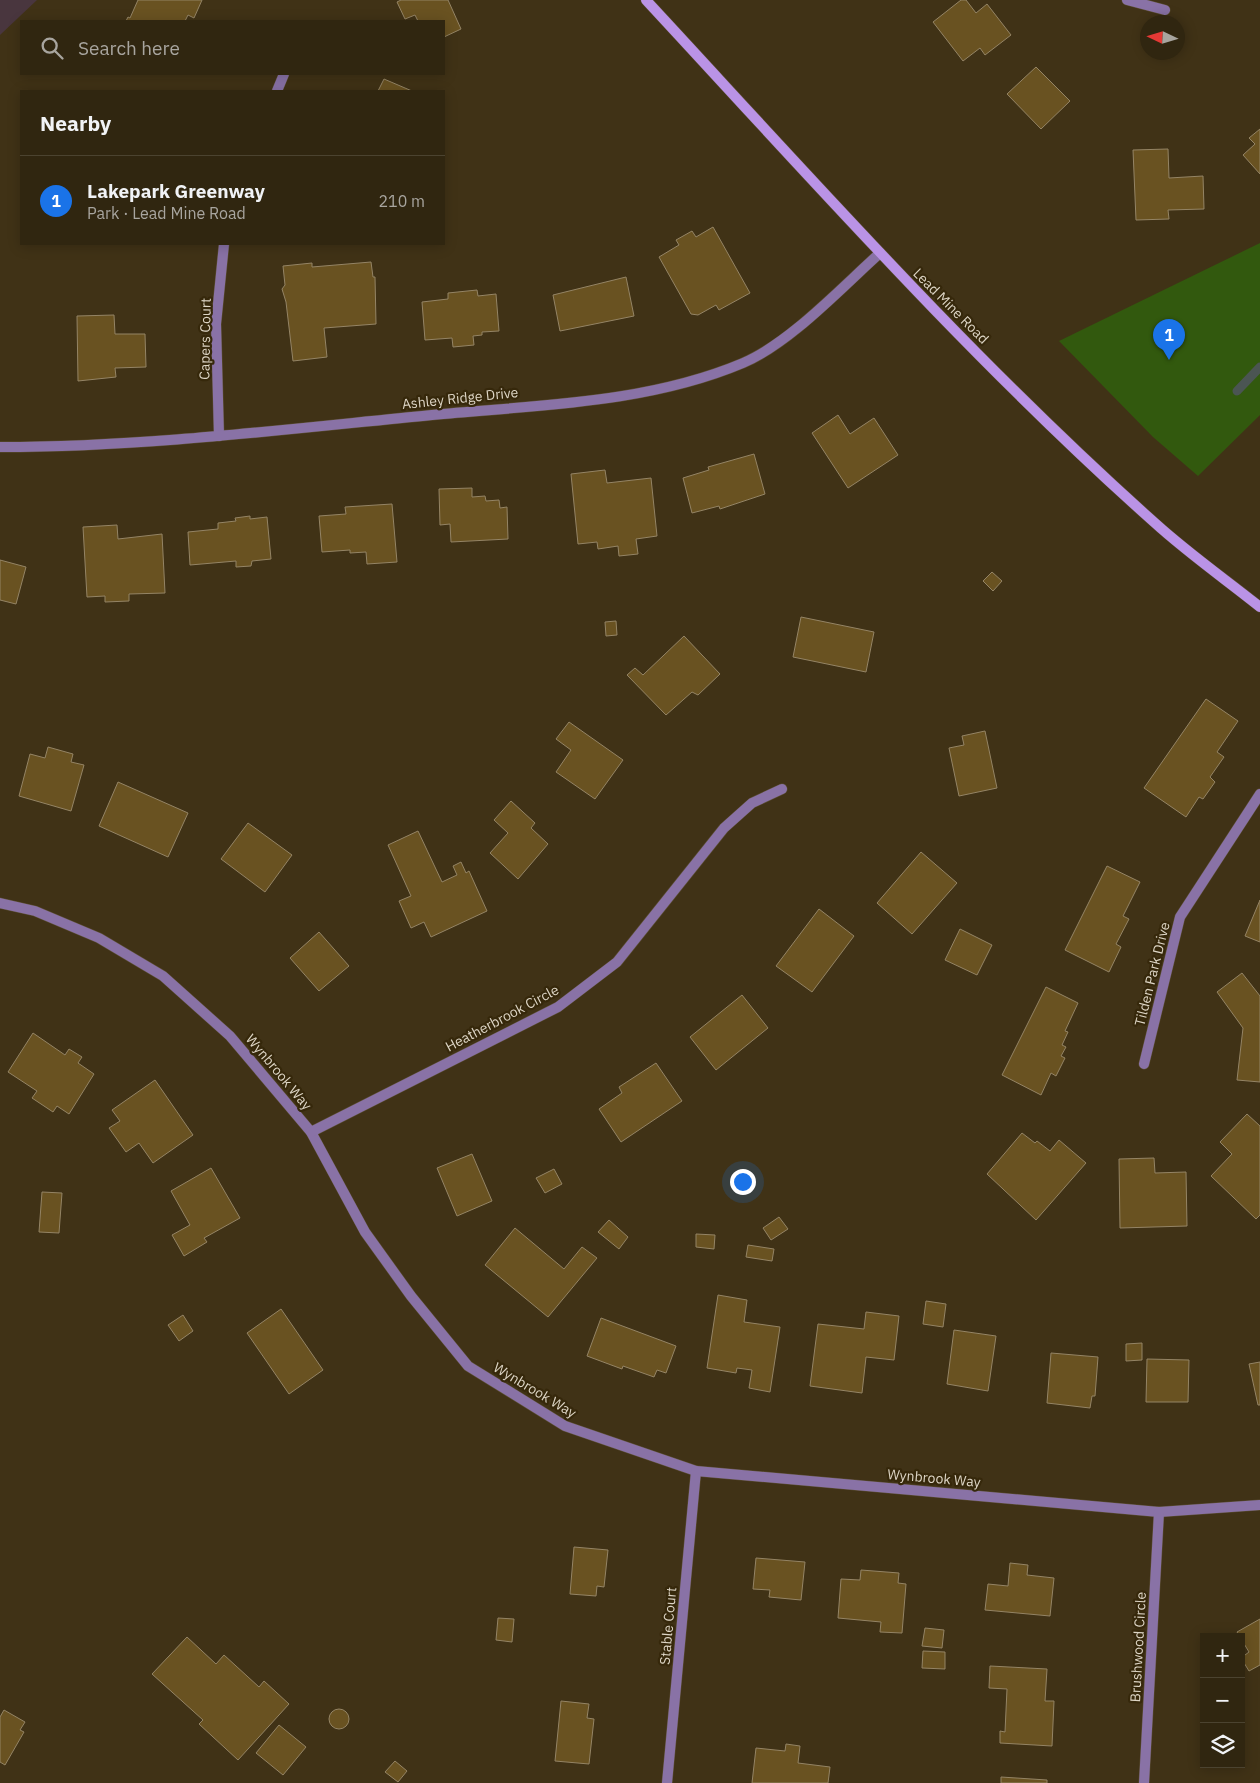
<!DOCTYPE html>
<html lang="en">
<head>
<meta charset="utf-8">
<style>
  :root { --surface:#302610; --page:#3c321e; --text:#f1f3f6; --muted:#a8a59f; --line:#4b4330; --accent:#1a73e8 }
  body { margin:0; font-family:"IBM Plex Sans",sans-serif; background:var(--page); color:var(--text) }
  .controls { position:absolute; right:15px; bottom:15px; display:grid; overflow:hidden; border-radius:0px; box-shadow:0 2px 12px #0003 }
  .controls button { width:45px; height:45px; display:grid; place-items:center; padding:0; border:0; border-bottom:1px solid var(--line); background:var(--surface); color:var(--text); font:25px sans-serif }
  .compass { position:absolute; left:1140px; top:15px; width:45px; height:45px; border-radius:50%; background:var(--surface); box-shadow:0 2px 12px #0003; rotate:274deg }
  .you { position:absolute; left:742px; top:1181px; width:18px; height:18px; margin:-12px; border:4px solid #fff; border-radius:50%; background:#1a73e8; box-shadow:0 0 0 8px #1a73e833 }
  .badge { display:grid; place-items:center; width:32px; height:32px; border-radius:50%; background:var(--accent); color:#fff; font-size:16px; font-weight:700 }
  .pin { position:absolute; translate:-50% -41px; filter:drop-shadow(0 1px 2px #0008) }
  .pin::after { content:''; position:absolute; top:26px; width:18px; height:15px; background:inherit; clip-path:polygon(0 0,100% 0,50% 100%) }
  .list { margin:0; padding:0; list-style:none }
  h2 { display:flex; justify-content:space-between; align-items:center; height:65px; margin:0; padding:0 20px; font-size:21px }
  h2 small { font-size:16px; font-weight:400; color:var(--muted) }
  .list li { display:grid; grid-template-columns:32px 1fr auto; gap:15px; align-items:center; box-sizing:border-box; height:90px; padding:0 20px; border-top:1px solid var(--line) }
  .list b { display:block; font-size:19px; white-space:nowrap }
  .list p { margin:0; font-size:16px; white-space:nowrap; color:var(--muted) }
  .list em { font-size:16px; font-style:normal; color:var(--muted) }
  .icon { flex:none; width:28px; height:28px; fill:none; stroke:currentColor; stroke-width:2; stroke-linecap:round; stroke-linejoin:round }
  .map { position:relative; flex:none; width:1260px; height:1783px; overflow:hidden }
  .search { position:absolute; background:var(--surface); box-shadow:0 2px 12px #0003; left:20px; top:20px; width:425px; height:55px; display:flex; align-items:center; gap:12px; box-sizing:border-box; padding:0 18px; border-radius:0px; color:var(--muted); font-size:19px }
  .panel { position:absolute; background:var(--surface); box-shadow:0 2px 12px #0003; left:20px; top:90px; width:425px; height:155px; border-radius:0px }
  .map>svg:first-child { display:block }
</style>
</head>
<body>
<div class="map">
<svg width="1260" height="1783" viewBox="0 0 1260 1783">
  <rect width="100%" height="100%" fill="#403216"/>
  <polygon fill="#49363e" points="0,0 37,0 0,35"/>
  <polygon fill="#32590e" points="1260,243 1260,415 1198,476 1153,437 1059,341"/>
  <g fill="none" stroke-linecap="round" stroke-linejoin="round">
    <polyline stroke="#4b5553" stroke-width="9" points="1237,391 1260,367"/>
  </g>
  <g fill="#695221" stroke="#948465">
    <polygon points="138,0 202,0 194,18 188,15 185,21 126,21 128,17 130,18"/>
    <polygon points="401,0 448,0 461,29 444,37 444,21 418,21 415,15 405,19 397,2"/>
    <polygon points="961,0 966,0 976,13 987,4 1011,35 985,55 980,48 963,61 933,22"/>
    <polygon points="1036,67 1070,101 1041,129 1007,94"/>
    <polygon points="384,79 412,91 378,91"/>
    <polygon points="1260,129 1260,174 1243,155 1255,144 1249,138"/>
    <polygon points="1168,149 1169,178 1203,176 1204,209 1168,210 1169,219 1136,220 1133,150"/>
    <polygon points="713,227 750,293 719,310 716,305 698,315 691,314 659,257 679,245 676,240 692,231 696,237"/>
    <polygon points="371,262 373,277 375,277 376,324 324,328 327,357 293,361 286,302 282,289 285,285 283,266 312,263 312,267"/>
    <polygon points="626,277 634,316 560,331 553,295"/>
    <polygon points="477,290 478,296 496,294 499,331 482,332 482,335 473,336 474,345 453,347 452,338 425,340 422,302 448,299 448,293"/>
    <polygon points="114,315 115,334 145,334 146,367 115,368 116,377 78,381 77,316"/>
    <polygon points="838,415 850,434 874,418 898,455 848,488 812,433"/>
    <polygon points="754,454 765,494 720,509 719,506 692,513 683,478 709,470 708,467"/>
    <polygon points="605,470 607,483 651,478 657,536 636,539 638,554 619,556 618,546 598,549 597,542 578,544 571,474"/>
    <polygon points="472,488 472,497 485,496 486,501 499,500 500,508 507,507 508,539 451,542 450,524 440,525 439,489"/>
    <polygon points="392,504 397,562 367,564 366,552 350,553 350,550 322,552 319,516 346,514 345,507"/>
    <polygon points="250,516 250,519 267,517 271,559 252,561 251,566 236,567 236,561 190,565 188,532 218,529 218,523 236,521 235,518"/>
    <polygon points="117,525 118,539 162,534 165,593 129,594 129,601 105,602 105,596 87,597 83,527"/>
    <polygon points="0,560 26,567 16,604 0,600"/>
    <polygon points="992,572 1002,581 993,591 983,581"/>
    <polygon points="801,617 874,632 866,672 793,657"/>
    <polygon points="616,621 617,635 606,636 605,622"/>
    <polygon points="684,636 720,674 698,695 692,692 666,715 627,675 635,668 643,675"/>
    <polygon points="1206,699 1238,721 1217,752 1224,757 1210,777 1215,782 1203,799 1199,797 1186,817 1144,788"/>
    <polygon points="569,722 623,760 595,799 556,772 571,750 556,739"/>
    <polygon points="985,731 997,788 959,796 949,748 964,745 962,736"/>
    <polygon points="48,747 73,754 71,762 84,765 71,811 19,796 30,754 45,758"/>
    <polygon points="118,782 188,813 168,857 99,826"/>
    <polygon points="511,801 535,823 531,828 548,844 518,879 490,853 508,833 494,820"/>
    <polygon points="248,823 292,855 265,892 221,859"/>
    <polygon points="418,831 442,882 457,875 453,866 461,862 466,873 469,871 487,911 431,937 424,922 411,928 399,901 411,896 388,845"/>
    <polygon points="921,852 957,883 912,934 877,903"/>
    <polygon points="1107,866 1140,882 1123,916 1129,919 1116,944 1121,947 1109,972 1065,950"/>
    <polygon points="1260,900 1260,942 1245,936"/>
    <polygon points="819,909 854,936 812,992 776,966"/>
    <polygon points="960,929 992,945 977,975 945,960"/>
    <polygon points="319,932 349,966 319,991 290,958"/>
    <polygon points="1242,973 1260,996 1260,1082 1237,1080 1243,1028 1217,992"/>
    <polygon points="1046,987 1078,1003 1065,1031 1068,1032 1062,1045 1066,1047 1061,1056 1065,1058 1056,1076 1051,1073 1041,1095 1002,1075"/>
    <polygon points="742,995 768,1028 716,1070 690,1037"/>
    <polygon points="33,1033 65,1055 69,1049 82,1057 78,1063 94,1074 69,1114 57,1106 53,1112 32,1098 37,1091 8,1072"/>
    <polygon points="656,1063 682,1101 621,1142 599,1109 622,1093 619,1087"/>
    <polygon points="155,1080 193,1135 153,1163 139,1143 126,1152 109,1128 120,1121 112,1110"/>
    <polygon points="1247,1114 1260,1126 1260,1215 1256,1219 1211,1176 1232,1154 1220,1142"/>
    <polygon points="1022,1133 1035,1143 1037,1141 1050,1151 1059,1140 1086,1163 1036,1220 987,1174"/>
    <polygon points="472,1154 492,1201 457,1216 437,1168"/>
    <polygon points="1154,1158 1155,1173 1186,1172 1187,1226 1120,1228 1119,1159"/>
    <polygon points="211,1168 240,1218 204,1238 207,1242 184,1256 172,1235 190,1225 171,1191"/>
    <polygon points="554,1169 562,1184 545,1193 536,1178"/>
    <polygon points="42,1192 62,1193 59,1233 39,1232"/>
    <polygon points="779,1217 788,1229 771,1240 763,1228"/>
    <polygon points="609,1220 628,1237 619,1249 598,1232"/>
    <polygon points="515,1228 564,1269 582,1247 597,1258 548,1317 485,1265"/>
    <polygon points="696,1234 715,1235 714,1249 696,1247"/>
    <polygon points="748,1245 774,1249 772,1261 746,1257"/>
    <polygon points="718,1295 747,1300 744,1322 780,1327 770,1392 749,1388 752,1370 737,1368 736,1373 707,1368"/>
    <polygon points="926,1301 946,1304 943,1327 923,1324"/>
    <polygon points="281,1309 323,1370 289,1394 247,1333"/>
    <polygon points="866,1312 899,1316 894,1360 866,1357 862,1393 810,1386 818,1324 864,1329"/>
    <polygon points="183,1315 193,1331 179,1341 168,1325"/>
    <polygon points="601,1318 676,1346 666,1373 657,1370 654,1377 623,1366 622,1369 587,1356"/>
    <polygon points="954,1330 996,1336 988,1391 947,1384"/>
    <polygon points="1142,1343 1142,1360 1126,1361 1126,1344"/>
    <polygon points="1051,1353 1098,1357 1095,1396 1092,1396 1090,1408 1047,1403"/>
    <polygon points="1147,1359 1189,1360 1188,1402 1146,1402"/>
    <polygon points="1260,1362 1260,1405 1258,1405 1249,1364"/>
    <polygon points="574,1547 608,1550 604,1587 597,1586 596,1596 570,1594"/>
    <polygon points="756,1558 805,1562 801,1600 769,1597 770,1590 753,1589"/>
    <polygon points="1010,1563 1028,1565 1027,1575 1054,1578 1050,1616 985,1610 988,1584 1008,1586"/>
    <polygon points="861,1570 899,1573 898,1583 906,1584 902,1633 880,1632 881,1622 838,1618 841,1579 860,1580"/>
    <polygon points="498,1618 514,1619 512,1642 496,1640"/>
    <polygon points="1260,1619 1260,1665 1249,1671 1241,1658 1249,1652 1237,1632"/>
    <polygon points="925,1628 944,1630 942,1648 922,1646"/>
    <polygon points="187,1637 216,1664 224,1655 259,1687 264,1681 289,1704 238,1760 199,1724 203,1720 152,1674"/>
    <polygon points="923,1651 945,1652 945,1669 922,1668"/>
    <polygon points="990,1666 1047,1669 1045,1701 1054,1701 1052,1746 1000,1743 1000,1731 1005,1732 1007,1689 989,1688"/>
    <polygon points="561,1701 589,1704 587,1718 594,1719 589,1764 555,1761"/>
    <circle cx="339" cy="1719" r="10"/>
    <polygon points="4,1710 25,1722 20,1730 24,1732 5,1765 0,1762 0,1717"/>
    <polygon points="279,1725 306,1747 283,1775 256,1753"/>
    <polygon points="786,1744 800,1746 798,1763 830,1767 828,1783 752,1783 756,1748 785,1751"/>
    <polygon points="395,1761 407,1771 398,1782 385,1772"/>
    <polygon points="1001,1777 1047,1780 1047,1783 1001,1783"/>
  </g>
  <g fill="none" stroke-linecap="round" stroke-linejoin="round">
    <g stroke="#5c4f36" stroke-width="11">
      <g id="minor">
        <polyline points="1127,0 1165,10"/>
        <polyline points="277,91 284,74"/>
        <polyline points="219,436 216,324 224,244"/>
        <path d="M 0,447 C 144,447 288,429 432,415 C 535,405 646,404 743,363 C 790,343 841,288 880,253"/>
        <polyline points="0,903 35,911 99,938 163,976 230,1036 311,1132 365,1232 411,1296 468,1366 565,1426 696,1471 1159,1512 1260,1505"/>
        <polyline points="1144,1064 1180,917 1260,794"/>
        <polyline points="311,1132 558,1007 617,962 724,828 752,803 782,789"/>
        <polyline points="667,1783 696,1471"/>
        <polyline points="1144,1783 1159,1512"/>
      </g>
    </g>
    <g stroke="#5c4f36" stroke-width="11">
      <path id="secondary" d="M 646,0 C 811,178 973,361 1155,523 C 1188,553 1225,579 1260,607"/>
    </g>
    <use href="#minor" stroke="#8972a6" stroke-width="10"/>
    <use href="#secondary" stroke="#ba93e6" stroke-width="10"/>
  </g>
  <g text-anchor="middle" stroke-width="4.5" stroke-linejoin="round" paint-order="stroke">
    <g font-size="14" fill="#ddd5c5" stroke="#36280b">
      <text transform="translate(951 306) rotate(45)" y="5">Lead Mine Road</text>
      <text transform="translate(205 339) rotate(-89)" y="5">Capers Court</text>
      <text transform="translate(460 398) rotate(-6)" y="5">Ashley Ridge Drive</text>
      <text transform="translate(1152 974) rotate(-76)" y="5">Tilden Park Drive</text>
      <text transform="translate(502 1018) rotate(-28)" y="5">Heatherbrook Circle</text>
      <text transform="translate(279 1072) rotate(50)" y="5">Wynbrook Way</text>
      <text transform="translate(535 1390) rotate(31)" y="5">Wynbrook Way</text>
      <text transform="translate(934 1478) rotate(5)" y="5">Wynbrook Way</text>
      <text transform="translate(668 1626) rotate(-85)" y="5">Stable Court</text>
      <text transform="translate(1138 1647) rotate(-87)" y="5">Brushwood Circle</text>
    </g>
  </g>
</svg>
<div class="controls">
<button>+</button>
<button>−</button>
<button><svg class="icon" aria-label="layers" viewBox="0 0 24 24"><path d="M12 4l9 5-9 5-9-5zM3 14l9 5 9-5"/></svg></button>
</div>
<svg class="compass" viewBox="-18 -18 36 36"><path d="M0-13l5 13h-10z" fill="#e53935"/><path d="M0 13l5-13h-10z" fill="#a8a59f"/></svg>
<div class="you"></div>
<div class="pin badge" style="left:1169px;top:360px">1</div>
<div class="search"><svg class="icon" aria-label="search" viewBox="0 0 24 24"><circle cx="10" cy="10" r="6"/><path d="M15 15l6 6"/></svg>Search here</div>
<section class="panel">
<h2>Nearby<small></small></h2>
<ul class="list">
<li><span class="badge">1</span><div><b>Lakepark Greenway</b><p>Park · Lead Mine Road</p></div><em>210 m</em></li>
</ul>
</section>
</div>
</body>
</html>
